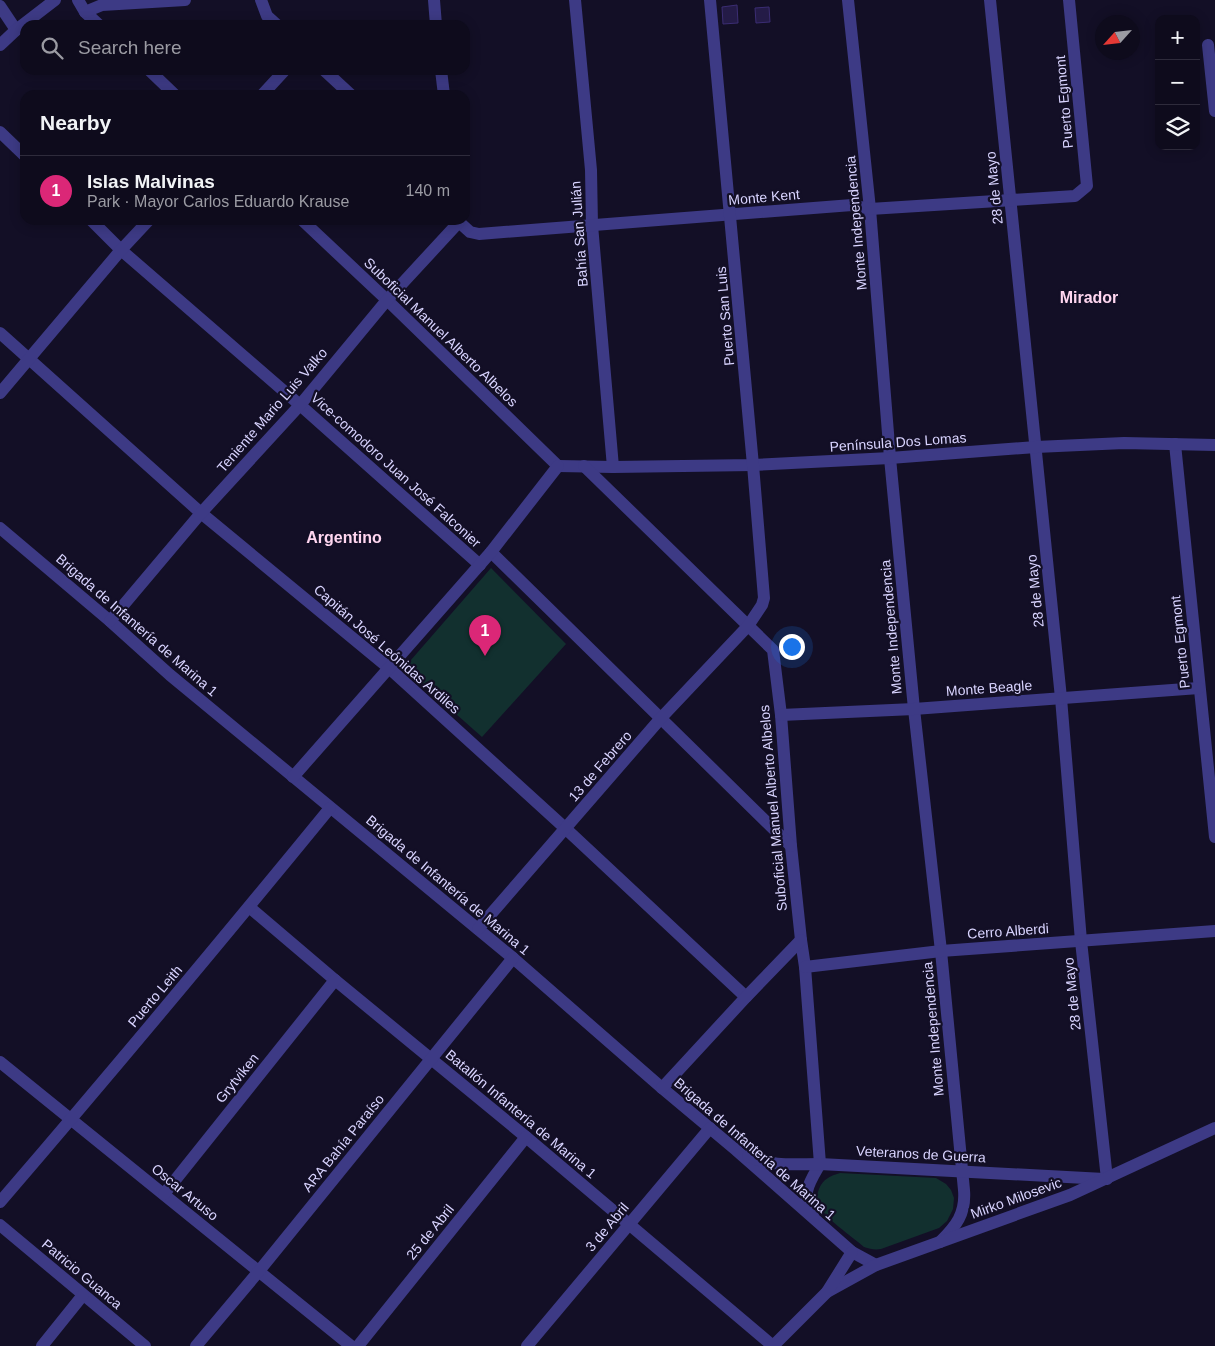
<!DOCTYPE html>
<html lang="en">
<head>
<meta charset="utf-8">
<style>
  :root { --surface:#0e0b1c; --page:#1c1929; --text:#f1f3f6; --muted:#9b9ba3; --line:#2e2b3b; --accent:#db2777 }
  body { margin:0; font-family:Helvetica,sans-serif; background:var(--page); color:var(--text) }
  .controls { position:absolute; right:15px; top:15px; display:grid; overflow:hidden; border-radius:10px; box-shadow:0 2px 12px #0003 }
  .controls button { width:45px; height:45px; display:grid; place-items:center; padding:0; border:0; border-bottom:1px solid var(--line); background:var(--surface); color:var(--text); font:25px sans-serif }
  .compass { position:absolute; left:1095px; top:15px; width:45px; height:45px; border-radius:50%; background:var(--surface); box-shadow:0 2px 12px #0003; rotate:243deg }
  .you { position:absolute; left:791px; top:646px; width:18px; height:18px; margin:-12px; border:4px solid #fff; border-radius:50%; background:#1a73e8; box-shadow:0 0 0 8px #1a73e833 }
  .badge { display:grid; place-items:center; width:32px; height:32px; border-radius:50%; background:var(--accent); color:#fff; font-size:16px; font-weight:700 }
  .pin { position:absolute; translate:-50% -41px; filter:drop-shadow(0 1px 2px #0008) }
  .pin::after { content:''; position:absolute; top:26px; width:18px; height:15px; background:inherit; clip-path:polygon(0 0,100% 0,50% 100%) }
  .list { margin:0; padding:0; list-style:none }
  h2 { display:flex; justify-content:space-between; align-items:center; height:65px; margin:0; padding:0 20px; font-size:21px }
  h2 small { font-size:16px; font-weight:400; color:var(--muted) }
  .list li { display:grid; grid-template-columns:32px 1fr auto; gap:15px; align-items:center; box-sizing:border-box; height:70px; padding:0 20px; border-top:1px solid var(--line) }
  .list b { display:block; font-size:19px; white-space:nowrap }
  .list p { margin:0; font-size:16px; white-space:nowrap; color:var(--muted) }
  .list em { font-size:16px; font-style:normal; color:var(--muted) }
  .icon { flex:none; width:28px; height:28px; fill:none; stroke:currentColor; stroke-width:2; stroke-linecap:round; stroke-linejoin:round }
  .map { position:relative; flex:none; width:1215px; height:1346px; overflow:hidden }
  .search { position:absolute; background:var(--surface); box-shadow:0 2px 12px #0003; left:20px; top:20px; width:450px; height:55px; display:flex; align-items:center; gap:12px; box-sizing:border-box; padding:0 18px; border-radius:15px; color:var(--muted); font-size:19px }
  .panel { position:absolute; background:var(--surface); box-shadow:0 2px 12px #0003; left:20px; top:90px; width:450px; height:135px; border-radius:15px }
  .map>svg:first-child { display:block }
</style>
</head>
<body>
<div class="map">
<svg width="1215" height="1346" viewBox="0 0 1215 1346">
  <rect width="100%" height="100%" fill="#130f26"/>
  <g fill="#12302f">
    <polygon points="491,568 566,644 482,737 404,668"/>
    <path d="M 840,1173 L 936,1178 L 946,1184 L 951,1190 L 954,1198 L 953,1209 L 947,1221 L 939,1228 L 881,1249 C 875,1250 870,1249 864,1247 C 853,1237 823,1217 818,1204 C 816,1199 817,1194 819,1189 C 823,1179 830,1176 840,1173 Z"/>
  </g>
  <g fill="#241b47" stroke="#3b2d73">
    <polygon points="737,5 738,23 723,24 722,7"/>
    <polygon points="769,7 770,22 756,23 755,8"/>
  </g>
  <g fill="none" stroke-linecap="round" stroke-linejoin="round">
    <g stroke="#3d3a85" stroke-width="12">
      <polyline points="78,0 85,12 99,25"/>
      <polyline points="261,0 267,16 277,25"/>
      <polyline points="434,0 436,25"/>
      <polyline points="575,0 591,170 592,225 613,467"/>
      <path d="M 848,0 L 870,209 L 890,458 L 914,709 L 941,951 L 964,1190 C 966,1214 956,1226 940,1242"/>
      <polyline points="990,0 1061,698 1081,941 1107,1179"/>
      <polyline points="0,6 16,30"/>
      <polyline points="85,12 102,5 185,0"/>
      <polyline points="0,45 16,30 55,0"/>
      <polyline points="1208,45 1215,111"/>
      <polyline points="149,70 175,95"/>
      <polyline points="324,70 351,95"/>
      <polyline points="441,70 444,95"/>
      <polyline points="262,95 285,70"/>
      <polyline points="0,132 25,156"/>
      <polyline points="91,220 121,250 300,405 480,565"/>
      <polyline points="302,220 387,300 558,466"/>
      <polyline points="459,222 470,232 479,234 852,205 870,209 1075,196 1087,186 1069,0"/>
      <polyline points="0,333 201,513 389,668 565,828 746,997"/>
      <polyline points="0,393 121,250 149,220"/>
      <polyline points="1175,444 1215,837"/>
      <polyline points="558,466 613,467 753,465 890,458 1036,447 1124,443 1215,445"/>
      <path d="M 584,466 L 773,650 L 781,715 L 791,846 L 801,940 L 805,967 L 820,1164 C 809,1183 800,1195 813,1216"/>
      <polyline points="0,528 110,621 170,675 513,958 662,1088 736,1150 852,1252 876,1265"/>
      <polyline points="491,552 791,846"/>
      <polyline points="110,621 201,513 300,405 387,300 459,222"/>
      <polyline points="781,715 914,709 1199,688"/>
      <polyline points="293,777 491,552 558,466"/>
      <polyline points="249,907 335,980 526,1137 773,1346"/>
      <polyline points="478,929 661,718 748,626 762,605 764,598 753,465 710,0"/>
      <polyline points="805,967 941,951 1215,931"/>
      <polyline points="0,1062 351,1346"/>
      <polyline points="662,1088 746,997 801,940"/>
      <path d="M 748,1156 C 772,1167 795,1164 820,1164 L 1104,1179"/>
      <polyline points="164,1194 335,980"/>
      <path d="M 0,1202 C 112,1072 222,940 330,808"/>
      <polyline points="0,1225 145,1346"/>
      <polyline points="827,1292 876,1265 1070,1195 1215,1128"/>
      <polyline points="42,1346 83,1295"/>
      <polyline points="196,1346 259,1271 513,958"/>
      <polyline points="358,1346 526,1137"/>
      <polyline points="527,1346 710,1128"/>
      <polyline points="773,1346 827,1292 852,1252"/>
    </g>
  </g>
  <g text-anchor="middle" stroke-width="4.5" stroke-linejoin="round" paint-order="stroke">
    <g font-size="14" fill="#d9d4ff" stroke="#130f26">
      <text transform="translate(1064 102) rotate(-95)" y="5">Puerto Egmont</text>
      <text transform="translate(994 188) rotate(-96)" y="5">28 de Mayo</text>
      <text transform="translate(764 197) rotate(-5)" y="5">Monte Kent</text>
      <text transform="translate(856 223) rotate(-95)" y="5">Monte Independencia</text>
      <text transform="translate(579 234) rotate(-94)" y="5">Bahía San Julián</text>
      <text transform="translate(725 316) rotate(-95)" y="5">Puerto San Luis</text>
      <text transform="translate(441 332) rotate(44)" y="5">Suboficial Manuel Alberto Albelos</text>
      <text transform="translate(272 410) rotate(-49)" y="5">Teniente Mario Luis Valko</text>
      <text transform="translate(898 442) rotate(-4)" y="5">Península Dos Lomas</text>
      <text transform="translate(396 470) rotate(42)" y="5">Vice-comodoro Juan José Falconier</text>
      <text transform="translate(1035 591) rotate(-96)" y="5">28 de Mayo</text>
      <text transform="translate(137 625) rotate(41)" y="5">Brigada de Infantería de Marina 1</text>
      <text transform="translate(891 627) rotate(-95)" y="5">Monte Independencia</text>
      <text transform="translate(1180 642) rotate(-96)" y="5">Puerto Egmont</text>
      <text transform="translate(387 649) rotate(41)" y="5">Capitán José Leónidas Ardiles</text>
      <text transform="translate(989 688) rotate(-4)" y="5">Monte Beagle</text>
      <text transform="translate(600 766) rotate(-49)" y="5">13 de Febrero</text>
      <text transform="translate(773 808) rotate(-95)" y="5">Suboficial Manuel Alberto Albelos</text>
      <text transform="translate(448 885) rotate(40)" y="5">Brigada de Infantería de Marina 1</text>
      <text transform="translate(1008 931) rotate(-4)" y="5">Cerro Alberdi</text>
      <text transform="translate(1072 994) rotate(-96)" y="5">28 de Mayo</text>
      <text transform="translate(155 996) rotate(-50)" y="5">Puerto Leith</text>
      <text transform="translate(933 1029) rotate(-95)" y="5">Monte Independencia</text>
      <text transform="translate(237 1078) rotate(-51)" y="5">Grytviken</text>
      <text transform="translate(521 1114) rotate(40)" y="5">Batallón Infantería de Marina 1</text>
      <text transform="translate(343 1143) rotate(-51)" y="5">ARA Bahía Paraíso</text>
      <text transform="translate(755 1149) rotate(41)" y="5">Brigada de Infantería de Marina 1</text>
      <text transform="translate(921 1154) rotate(3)" y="5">Veteranos de Guerra</text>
      <text transform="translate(185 1192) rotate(39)" y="5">Oscar Artuso</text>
      <text transform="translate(1016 1198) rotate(-20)" y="5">Mirko Milosevic</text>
      <text transform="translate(607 1227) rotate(-50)" y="5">3 de Abril</text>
      <text transform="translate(430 1232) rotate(-51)" y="5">25 de Abril</text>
      <text transform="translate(82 1274) rotate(40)" y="5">Patricio Guanca</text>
    </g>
    <g font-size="16" font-weight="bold" fill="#ffd6f0" stroke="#130f26">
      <text x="1089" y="303">Mirador</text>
      <text x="344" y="543">Argentino</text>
    </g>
  </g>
</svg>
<div class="controls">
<button>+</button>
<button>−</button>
<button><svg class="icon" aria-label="layers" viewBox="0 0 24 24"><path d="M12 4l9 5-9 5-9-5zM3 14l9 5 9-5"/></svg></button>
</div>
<svg class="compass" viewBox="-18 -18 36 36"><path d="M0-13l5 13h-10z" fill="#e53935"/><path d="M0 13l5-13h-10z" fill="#9b9ba3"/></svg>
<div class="you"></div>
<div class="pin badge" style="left:485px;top:656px">1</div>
<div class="search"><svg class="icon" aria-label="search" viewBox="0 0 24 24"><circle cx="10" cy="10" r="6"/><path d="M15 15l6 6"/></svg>Search here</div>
<section class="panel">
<h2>Nearby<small></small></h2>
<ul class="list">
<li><span class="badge">1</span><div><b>Islas Malvinas</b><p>Park · Mayor Carlos Eduardo Krause</p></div><em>140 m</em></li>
</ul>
</section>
</div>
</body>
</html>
